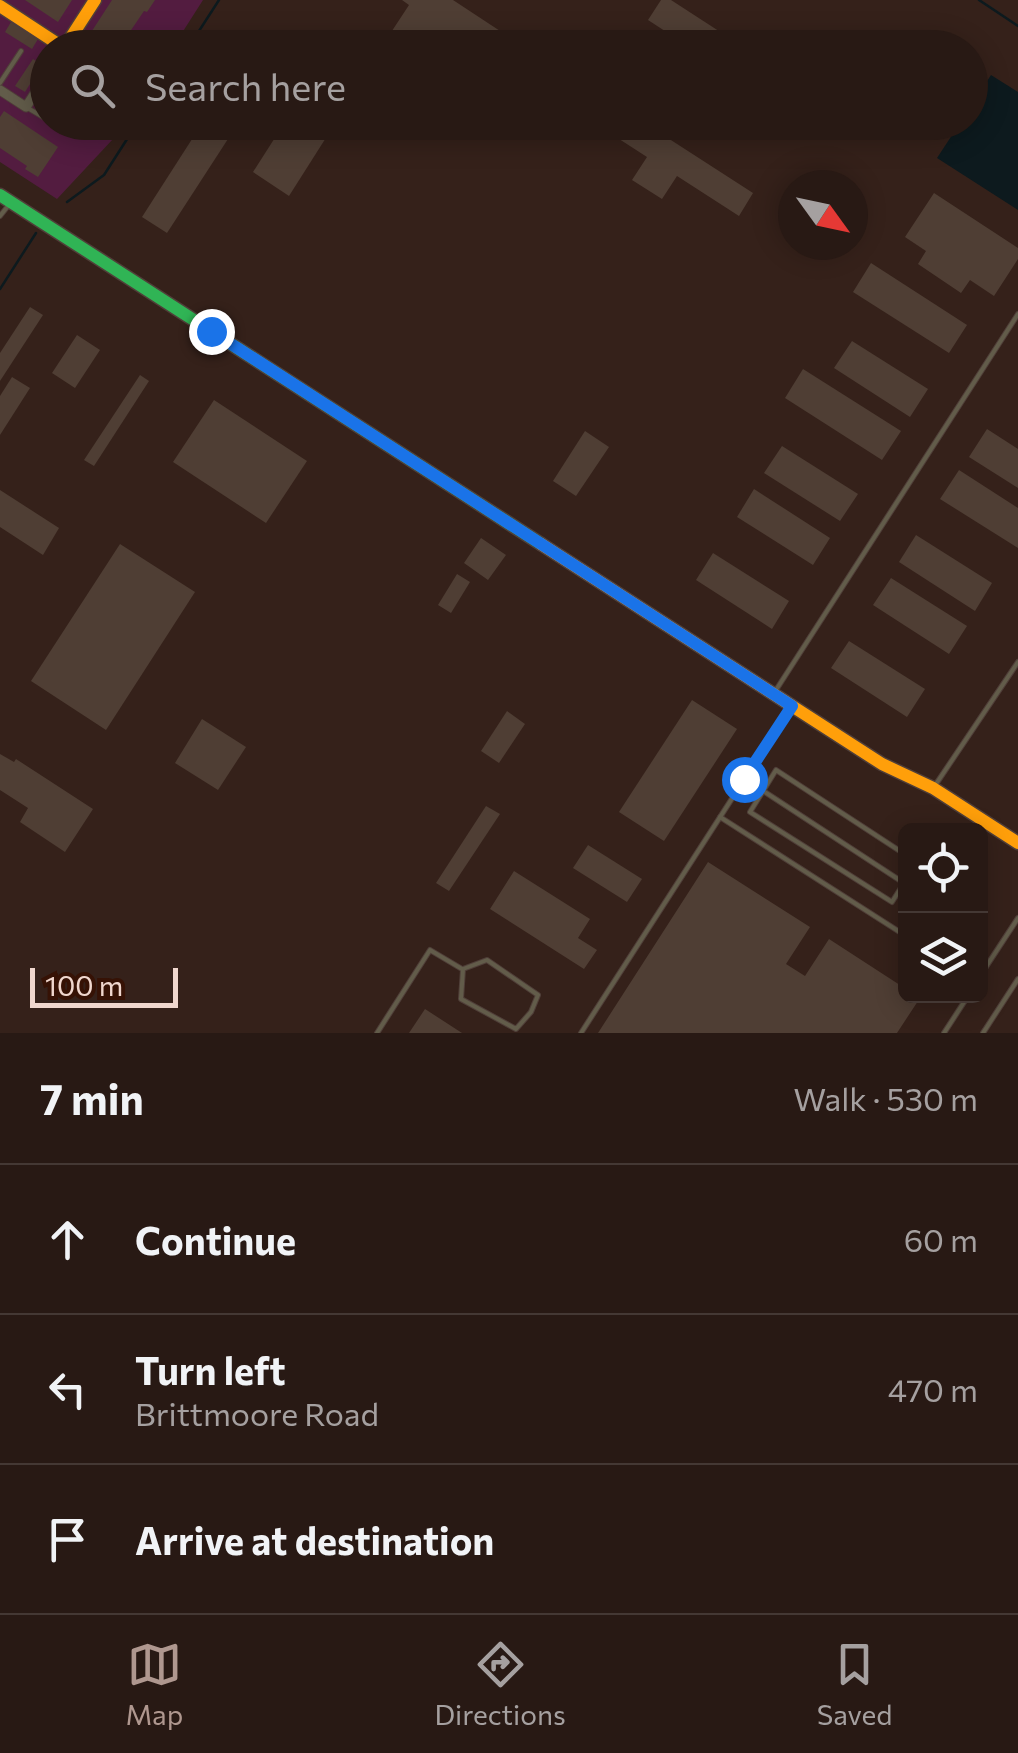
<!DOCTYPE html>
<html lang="en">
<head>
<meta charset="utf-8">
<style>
  :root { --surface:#281914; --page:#342622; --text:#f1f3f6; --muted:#a5a0a0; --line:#443834; --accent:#af978f }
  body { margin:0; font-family:Commissioner,sans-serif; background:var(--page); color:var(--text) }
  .controls { position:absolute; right:30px; bottom:30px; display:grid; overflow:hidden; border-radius:15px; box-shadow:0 5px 25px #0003 }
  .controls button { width:90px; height:90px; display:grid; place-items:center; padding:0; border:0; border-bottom:2px solid var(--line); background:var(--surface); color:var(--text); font:50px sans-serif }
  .compass { position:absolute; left:778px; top:170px; width:90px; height:90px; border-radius:50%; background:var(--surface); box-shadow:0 5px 25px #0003; rotate:123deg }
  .scale { position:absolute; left:30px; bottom:25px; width:148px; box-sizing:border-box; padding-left:10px; border:5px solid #f0d7ce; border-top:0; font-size:28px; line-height:35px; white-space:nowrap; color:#f0d7ce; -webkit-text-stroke:8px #361205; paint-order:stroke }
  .stop { position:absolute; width:30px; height:30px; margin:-22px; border:8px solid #1a73e8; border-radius:50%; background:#fff }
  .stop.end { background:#1a73e8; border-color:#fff; box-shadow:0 2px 10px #0008 }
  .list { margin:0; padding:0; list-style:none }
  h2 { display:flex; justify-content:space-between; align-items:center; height:130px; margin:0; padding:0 40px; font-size:42px }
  h2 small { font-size:32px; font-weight:400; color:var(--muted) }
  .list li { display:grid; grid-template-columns:65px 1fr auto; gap:30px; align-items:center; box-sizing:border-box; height:150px; padding:0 40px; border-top:2px solid var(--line) }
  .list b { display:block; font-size:38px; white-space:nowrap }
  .list p { margin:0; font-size:32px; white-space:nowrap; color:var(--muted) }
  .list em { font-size:32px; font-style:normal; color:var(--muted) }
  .icon { flex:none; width:55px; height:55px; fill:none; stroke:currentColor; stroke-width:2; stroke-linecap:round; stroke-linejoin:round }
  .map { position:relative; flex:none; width:1018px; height:1033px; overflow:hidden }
  .search { position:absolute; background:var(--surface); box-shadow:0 5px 25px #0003; left:30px; right:30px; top:30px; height:110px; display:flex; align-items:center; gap:25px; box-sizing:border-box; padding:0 35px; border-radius:55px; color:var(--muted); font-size:38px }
  .sheet { height:580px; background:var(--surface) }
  nav { display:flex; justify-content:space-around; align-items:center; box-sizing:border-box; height:140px; border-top:2px solid var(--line); background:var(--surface); font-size:28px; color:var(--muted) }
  nav a { display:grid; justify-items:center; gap:5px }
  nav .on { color:var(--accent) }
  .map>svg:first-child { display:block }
</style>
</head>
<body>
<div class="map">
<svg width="1018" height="1033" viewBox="0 0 1018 1033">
  <rect width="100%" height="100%" fill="#35211a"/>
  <polygon fill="#531c40" points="0,0 203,0 173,47 48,48 48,122 124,123 113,139 57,199 0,162"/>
  <polygon fill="#0d1a1e" points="991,75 1018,92 1018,210 937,158 960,123 970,122 971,106"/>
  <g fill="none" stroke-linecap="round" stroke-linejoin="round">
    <g stroke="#0d1a1e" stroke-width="2.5">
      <polyline points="979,0 1018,26"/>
      <polyline points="188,48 219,0"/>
      <polyline points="67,202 104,175 138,122"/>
      <polyline points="0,289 36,233"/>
    </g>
  </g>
  <g fill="#4f3e34">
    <polygon points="25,0 72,0 58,22"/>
    <polygon points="112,0 155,0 147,12 144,11 125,39 128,41 124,48 110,48 90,34"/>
    <polygon points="402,0 453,0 526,48 475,48 451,32 440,48 397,48 386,40 409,5"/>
    <polygon points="661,0 671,0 745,48 691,48 648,20"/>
    <polygon points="11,22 38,39 32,49 5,32"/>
    <polygon points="33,59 42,65 25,92 15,86"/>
    <polygon points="4,111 58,147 38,177 25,169 27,166 0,148 0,117"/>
    <polygon points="203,122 239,122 167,233 142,217"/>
    <polygon points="285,122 336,122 289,196 253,172"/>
    <polygon points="625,122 643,122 753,193 739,216 677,176 662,199 632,180 647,157 616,137"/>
    <polygon points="934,193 1018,248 1018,259 994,296 970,280 961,293 918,264 926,251 905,237"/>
    <polygon points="871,263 967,325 949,353 853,292"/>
    <polygon points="30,307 43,315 0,381 0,353"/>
    <polygon points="77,335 100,350 75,388 52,373"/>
    <polygon points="852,341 928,389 910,417 834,368"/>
    <polygon points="803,369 901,431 882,460 785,398"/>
    <polygon points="140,375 149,381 94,466 84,460"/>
    <polygon points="12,377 30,388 0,435 0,396"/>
    <polygon points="214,400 307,461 266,523 173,462"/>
    <polygon points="987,429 1018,449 1018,488 969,457"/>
    <polygon points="585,431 609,447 576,496 553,481"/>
    <polygon points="782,446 858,494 840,521 764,473"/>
    <polygon points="959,470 1018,508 1018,548 940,499"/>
    <polygon points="754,489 830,538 813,565 737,517"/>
    <polygon points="0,490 59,528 43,555 0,527"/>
    <polygon points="916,535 992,583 975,611 899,562"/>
    <polygon points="481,538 506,555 488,580 464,563"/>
    <polygon points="120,544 195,592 106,730 31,681"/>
    <polygon points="713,553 789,601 772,629 696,580"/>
    <polygon points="457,574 470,582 451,613 438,605"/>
    <polygon points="891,578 967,626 949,654 873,605"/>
    <polygon points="849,641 925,689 907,717 831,668"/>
    <polygon points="692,700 737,729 664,841 619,812"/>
    <polygon points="507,711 525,724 499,763 481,751"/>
    <polygon points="202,719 246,747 218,790 175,763"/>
    <polygon points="0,754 14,762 16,759 93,809 65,852 20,822 28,808 0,790"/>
    <polygon points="486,806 500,814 449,891 436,883"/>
    <polygon points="588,845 642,879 627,902 573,868"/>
    <polygon points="708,862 810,927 786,964 805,976 829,939 906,989 906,996 920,998 897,1033 598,1033"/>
    <polygon points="514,871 590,919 578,938 597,950 584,969 490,909"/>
    <polygon points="425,1009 462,1033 409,1033"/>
  </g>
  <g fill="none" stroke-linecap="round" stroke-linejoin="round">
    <g stroke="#503f39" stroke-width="6">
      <g id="lane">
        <polyline points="0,83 21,51"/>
        <polyline points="26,107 48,120"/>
        <polyline points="51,122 66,132"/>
        <polyline points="0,216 8,206"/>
        <polyline points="776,690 1018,314"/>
        <polyline points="745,779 904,883 906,880"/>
        <polyline points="934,787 1018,662"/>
        <polyline points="720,817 906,936"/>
        <polyline points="904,883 892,902 750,812 776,770 906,855"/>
        <polygon points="487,960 538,995 531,1012 516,1029 461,999 463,969"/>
        <polyline points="980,976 1018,918"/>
        <polyline points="377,1033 430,950 462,969"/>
        <polyline points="581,1033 789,710"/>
        <polyline points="944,1033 968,996"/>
        <polyline points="983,1033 1018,979"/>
      </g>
    </g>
    <g stroke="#503f39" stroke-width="11">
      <polyline id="street" points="0,90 26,107 48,73"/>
    </g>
    <g stroke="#503f39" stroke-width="15">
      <polyline id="fast" points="0,195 541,544"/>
    </g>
    <g stroke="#503f39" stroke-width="15">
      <g id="slow">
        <polyline points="0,6 64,48 95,0"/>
        <polyline points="541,544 882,764 933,788 1018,843"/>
      </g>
    </g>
    <use href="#lane" stroke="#625c4a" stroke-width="4"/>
    <use href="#street" stroke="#625c4a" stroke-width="9"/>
    <use href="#fast" stroke="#30b455" stroke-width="12"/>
    <use href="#slow" stroke="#ff9f0a" stroke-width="12"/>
  </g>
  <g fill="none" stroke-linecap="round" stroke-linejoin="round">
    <polyline stroke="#1a73e8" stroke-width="12" points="211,331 792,706 744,779"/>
  </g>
</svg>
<div class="controls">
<button><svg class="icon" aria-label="locate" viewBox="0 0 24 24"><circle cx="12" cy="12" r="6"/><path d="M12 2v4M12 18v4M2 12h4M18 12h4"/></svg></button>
<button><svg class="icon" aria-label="layers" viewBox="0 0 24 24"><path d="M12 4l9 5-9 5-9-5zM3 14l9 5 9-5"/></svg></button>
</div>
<svg class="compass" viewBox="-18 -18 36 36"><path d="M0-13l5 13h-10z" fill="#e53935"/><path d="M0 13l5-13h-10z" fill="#a5a0a0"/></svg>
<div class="scale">100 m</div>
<div class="stop" style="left:744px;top:779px"></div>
<div class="stop end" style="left:211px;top:331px"></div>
<div class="search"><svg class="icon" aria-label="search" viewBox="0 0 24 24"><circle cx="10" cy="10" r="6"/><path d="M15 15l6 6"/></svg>Search here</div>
</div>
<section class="sheet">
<h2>7 min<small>Walk · 530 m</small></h2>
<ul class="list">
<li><svg class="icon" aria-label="ahead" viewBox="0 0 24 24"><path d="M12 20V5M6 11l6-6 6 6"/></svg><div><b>Continue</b></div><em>60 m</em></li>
<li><svg class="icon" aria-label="left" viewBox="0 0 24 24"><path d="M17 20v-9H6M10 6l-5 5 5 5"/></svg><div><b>Turn left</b><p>Brittmoore Road</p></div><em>470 m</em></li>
<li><svg class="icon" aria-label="arrive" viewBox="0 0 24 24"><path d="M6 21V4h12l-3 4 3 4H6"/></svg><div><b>Arrive at destination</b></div></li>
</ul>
</section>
<nav>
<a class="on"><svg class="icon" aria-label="map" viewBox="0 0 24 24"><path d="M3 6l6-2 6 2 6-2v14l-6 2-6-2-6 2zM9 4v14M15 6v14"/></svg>Map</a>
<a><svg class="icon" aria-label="directions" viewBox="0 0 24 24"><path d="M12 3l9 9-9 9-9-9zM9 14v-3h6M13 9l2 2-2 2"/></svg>Directions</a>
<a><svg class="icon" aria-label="saved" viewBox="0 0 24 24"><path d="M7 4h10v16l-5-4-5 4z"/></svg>Saved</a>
</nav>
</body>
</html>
